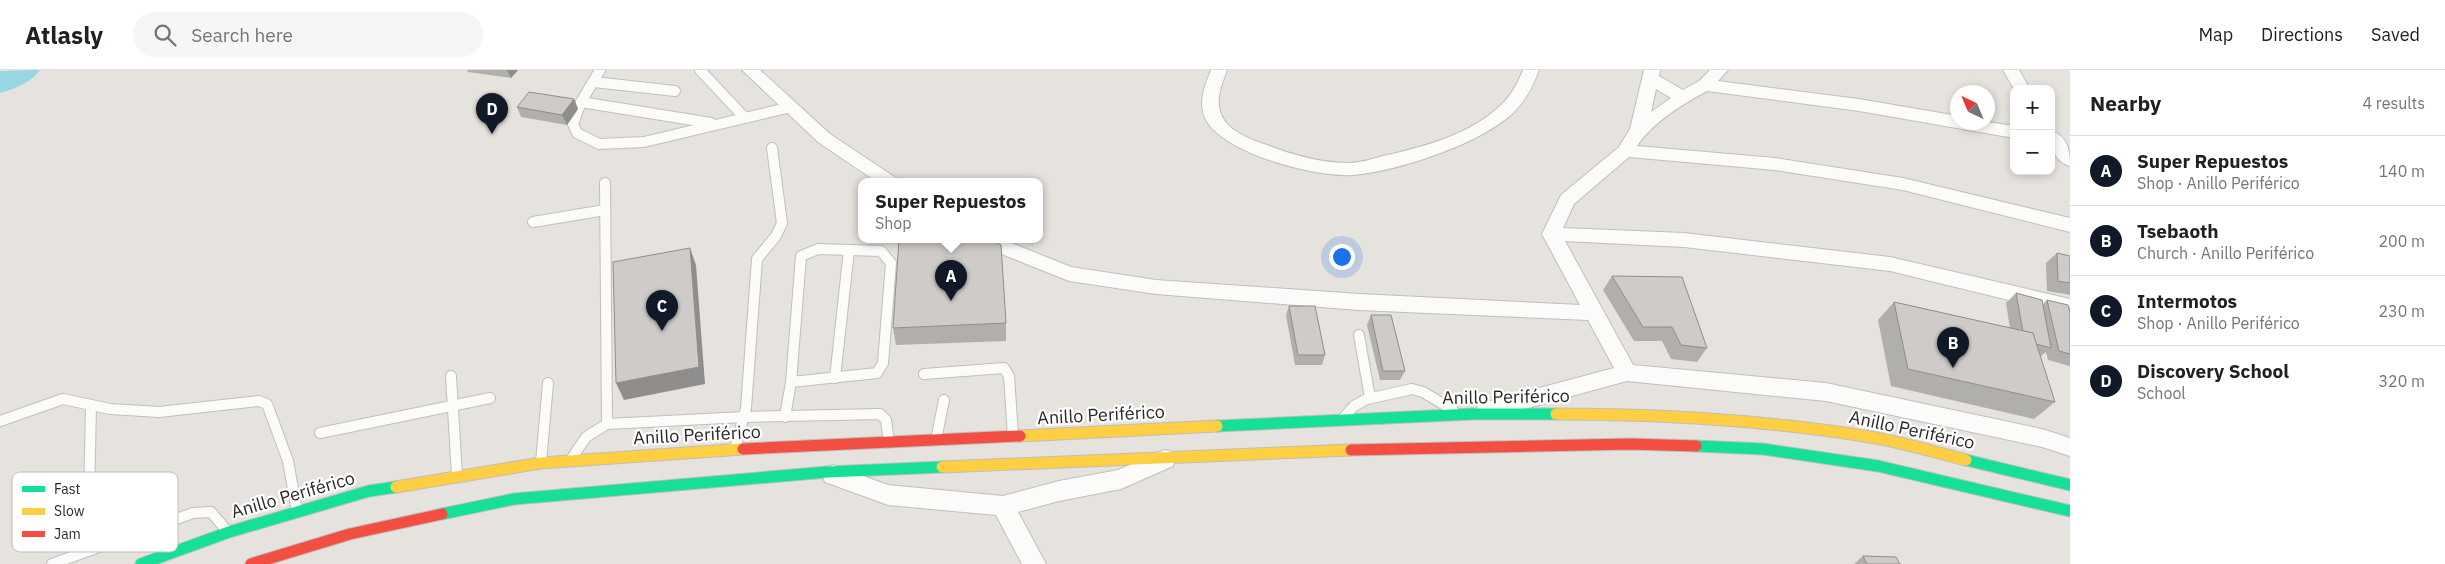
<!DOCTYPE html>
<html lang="en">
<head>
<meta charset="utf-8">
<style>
  :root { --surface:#fff; --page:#f6f6f6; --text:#202124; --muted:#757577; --line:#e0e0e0; --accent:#111827 }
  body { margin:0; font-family:"IBM Plex Sans",sans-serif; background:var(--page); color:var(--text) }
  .controls { position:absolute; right:15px; top:15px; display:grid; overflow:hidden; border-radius:10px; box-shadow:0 2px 8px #0003 }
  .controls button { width:45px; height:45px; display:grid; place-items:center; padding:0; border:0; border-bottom:1px solid var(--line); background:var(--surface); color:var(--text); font:25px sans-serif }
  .compass { position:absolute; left:1950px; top:15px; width:45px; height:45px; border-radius:50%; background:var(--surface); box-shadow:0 2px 8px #0003; rotate:316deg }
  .you { position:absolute; left:1341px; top:186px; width:18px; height:18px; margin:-12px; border:4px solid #fff; border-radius:50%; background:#1a73e8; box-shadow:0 0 0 8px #1a73e833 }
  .badge { display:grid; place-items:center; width:32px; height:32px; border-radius:50%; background:var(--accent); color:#fff; font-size:16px; font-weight:700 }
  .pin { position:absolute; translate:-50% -41px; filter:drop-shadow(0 1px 2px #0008) }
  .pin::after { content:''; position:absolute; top:26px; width:18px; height:15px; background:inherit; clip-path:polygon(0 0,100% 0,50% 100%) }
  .popup { position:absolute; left:858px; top:108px; width:185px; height:65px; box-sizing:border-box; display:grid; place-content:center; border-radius:10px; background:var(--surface); filter:drop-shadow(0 1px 4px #0005); font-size:16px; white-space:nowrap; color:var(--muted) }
  .popup b { font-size:19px; color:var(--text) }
  .popup::after { content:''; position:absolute; left:50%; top:100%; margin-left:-10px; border:10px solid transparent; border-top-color:var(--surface) }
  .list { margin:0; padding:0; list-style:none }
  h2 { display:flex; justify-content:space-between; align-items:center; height:65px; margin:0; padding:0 20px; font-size:21px }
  h2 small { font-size:16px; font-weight:400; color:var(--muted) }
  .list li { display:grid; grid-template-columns:32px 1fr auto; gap:15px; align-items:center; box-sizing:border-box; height:70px; padding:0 20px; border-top:1px solid var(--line) }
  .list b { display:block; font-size:19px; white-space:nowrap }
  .list p { margin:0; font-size:16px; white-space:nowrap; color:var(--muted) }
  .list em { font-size:16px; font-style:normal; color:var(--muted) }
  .icon { flex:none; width:28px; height:28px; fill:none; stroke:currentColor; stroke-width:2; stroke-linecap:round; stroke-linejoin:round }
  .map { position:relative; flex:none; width:2070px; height:494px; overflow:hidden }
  header { display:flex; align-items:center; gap:30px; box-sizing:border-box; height:70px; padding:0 25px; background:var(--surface); border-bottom:1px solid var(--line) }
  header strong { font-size:24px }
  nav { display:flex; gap:28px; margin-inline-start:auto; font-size:18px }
  .search { width:350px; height:45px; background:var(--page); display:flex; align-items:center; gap:12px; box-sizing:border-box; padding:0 18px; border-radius:28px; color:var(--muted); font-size:19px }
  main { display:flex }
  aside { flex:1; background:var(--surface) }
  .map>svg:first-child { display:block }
</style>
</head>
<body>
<header>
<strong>Atlasly</strong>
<div class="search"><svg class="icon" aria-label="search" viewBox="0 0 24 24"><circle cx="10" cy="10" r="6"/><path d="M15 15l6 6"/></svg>Search here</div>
<nav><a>Map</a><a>Directions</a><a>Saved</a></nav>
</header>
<main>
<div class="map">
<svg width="2070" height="494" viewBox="0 0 2070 494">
  <rect width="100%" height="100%" fill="#e6e2de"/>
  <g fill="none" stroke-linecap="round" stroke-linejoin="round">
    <path fill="#97d6e3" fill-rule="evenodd" d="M 40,0 C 32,12 14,19 0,23 L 0,1 Z"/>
    <g stroke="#c0bfbf" stroke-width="12">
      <g id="lane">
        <polyline points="600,0 581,32 573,54 577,63 599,74 644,72 791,37"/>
        <polyline points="700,0 745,48"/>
        <polyline points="594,12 675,21"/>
        <polyline points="581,32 711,53"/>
        <polyline points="605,113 607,354"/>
        <polyline points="533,152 605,140"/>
        <polygon points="818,179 881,181 891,193 883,293 877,303 791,312 801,186"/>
        <polyline points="1359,265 1370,328"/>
        <polyline points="924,304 1004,298 1009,306 1013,366"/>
        <polyline points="451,306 457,406"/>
        <polyline points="835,308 849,180"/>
        <polyline points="785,347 791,312"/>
        <polyline points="1344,347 1354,336 1367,329 1412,319 1423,322 1453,340"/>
        <polyline points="0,351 63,329 110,339 159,342 259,331 267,334 288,391 297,441"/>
        <polyline points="320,363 490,328"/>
        <polyline points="936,370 944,330"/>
        <polyline points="735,379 746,338 757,189 776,166 782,153 772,78"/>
        <polyline points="572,388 586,367 607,354 745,347 880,344 886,350 889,372"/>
        <polyline points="541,392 548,313"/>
        <polyline points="88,481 91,335"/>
        <polyline points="52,494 193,443 211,442 228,462"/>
      </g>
    </g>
    <g stroke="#c0bfbf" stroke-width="2">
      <g id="street">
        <polygon points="742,0 760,0 830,64 896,108 899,112 877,112 818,72"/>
        <path d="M 1211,0 L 1227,0 C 1222,14 1215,29 1221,44 C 1227,61 1252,70 1267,75 C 1293,85 1321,93 1349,93 C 1360,93 1372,89 1383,86 C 1424,77 1473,64 1503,33 C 1513,23 1518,12 1523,0 L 1539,0 C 1533,16 1526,30 1514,42 C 1481,74 1398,101 1353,105 C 1316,108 1221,83 1205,48 C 1198,32 1205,15 1211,0 Z"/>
        <path d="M 1644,0 L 1660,0 L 1659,6 L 1683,20 L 1699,11 L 1710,0 L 1728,0 L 1718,11 L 1859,29 L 1958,46 L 1958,52 L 1988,52 L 2014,56 L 2014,68 L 1859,41 L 1707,21 C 1683,34 1653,52 1637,76 L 1775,88 L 1903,108 L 2070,148 L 2070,162 L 1903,120 L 1775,100 L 1629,87 L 1574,134 L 1563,158 L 1684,163 L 1890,187 L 2070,229 L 2070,245 L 1890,201 L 1684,177 L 1565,171 L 1633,295 L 1826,313 L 2042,359 L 2070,368 L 2070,386 L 2042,377 L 1826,331 L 1627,311 L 1487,349 L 1479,346 L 1476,340 L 1479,334 L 1614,298 L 1588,250 L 1359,240 L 1156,224 L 1069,211 L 979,175 L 977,170 L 1004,170 L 1071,197 L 1156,210 L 1359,224 L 1580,235 L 1542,164 L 1561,125 L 1619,77 L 1630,59 ZM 1656,19 L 1671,28 L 1651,42 Z"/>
        <polygon points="2003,0 2019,0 2030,19 2014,19"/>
        <path d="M 2051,61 C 2068,66 2070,81 2070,96 C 2053,91 2051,76 2051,61 Z"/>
        <polygon points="1165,380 1173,382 1176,389 1173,396 1121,419 1059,431 1018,442 1046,494 1022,494 996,445 888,435 825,412 822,405 825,398 833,395 888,415 1003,426 1059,411 1118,400"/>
      </g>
    </g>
    <g stroke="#bfbebc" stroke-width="13">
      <g id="fast">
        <polyline points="1217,356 1473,344 1556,344"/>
        <polyline points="1696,376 1763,379 1878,396 2070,441"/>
        <polyline points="1966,390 2070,415"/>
        <polyline points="442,444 514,429 827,402 942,397"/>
        <polyline points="141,494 229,462 369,421 396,417"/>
      </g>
    </g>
    <g stroke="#bfbebc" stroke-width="13">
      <g id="slow">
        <path d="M 1556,344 C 1661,344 1766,350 1870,367 C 1902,372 1934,382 1966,390"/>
        <polyline points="1020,366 1217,356"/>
        <polyline points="942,397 1351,380"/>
        <polyline points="396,417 541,393 743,379"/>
      </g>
    </g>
    <g stroke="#bfbebc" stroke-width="13">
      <g id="jam">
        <polyline points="743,379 1020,366"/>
        <polyline points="1351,380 1631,374 1696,376"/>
        <polyline points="251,494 350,464 442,444"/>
      </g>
    </g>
    <use href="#lane" stroke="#fbfbfa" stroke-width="10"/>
    <use href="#street" fill="#fbfbfa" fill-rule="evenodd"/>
    <use href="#fast" stroke="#16e098" stroke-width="11"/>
    <use href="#slow" stroke="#ffcf43" stroke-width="11"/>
    <use href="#jam" stroke="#f24e42" stroke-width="11"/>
  </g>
  <g fill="#b1afac">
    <polygon points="467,0 518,0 511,8 468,2"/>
    <polygon points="574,29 578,39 567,55 521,47 517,37"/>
    <polygon points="2057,183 2070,186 2070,225 2047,221 2046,193"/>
    <polygon points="1612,206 1707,278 1697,292 1671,289 1662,271 1634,271 1603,220"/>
    <polygon points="2016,223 2043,234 2047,230 2069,238 2070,237 2070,296 2048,290 2046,282 2040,287 2055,332 2034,349 1891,316 1878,250 1894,232 2010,258 2006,233"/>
    <polygon points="1289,236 1325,285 1322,295 1295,295 1286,245"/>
    <polygon points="1371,245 1405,301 1400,310 1380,310 1367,255"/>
    <polygon points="1006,253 1006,271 896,275 893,258"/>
    <polygon points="1863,486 1900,494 1854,494"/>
  </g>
  <g fill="#908e8c">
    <polygon points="507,0 518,0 511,8"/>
    <polygon points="574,29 578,39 567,55 562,45"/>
    <polygon points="690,178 696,195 705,314 624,330 616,313"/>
  </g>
  <g fill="#cecbc8" stroke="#908e8c">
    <polygon points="529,22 574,29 562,45 517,37"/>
    <polygon points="899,170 991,170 1001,175 1006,253 893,258"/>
    <polygon points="690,178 699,297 616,313 613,192"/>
    <polygon points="2057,183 2070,186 2070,213 2058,211"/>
    <polygon points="1612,206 1682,207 1707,278 1681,275 1672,257 1643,257"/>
    <polygon points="2016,223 2042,230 2051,278 2036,274 2033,263 2023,261"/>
    <polygon points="2047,230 2068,235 2070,243 2070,284 2059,281"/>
    <polygon points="1894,232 2033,263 2055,332 1908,299"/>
    <polygon points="1289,236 1315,236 1325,285 1298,285"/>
    <polygon points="1371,245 1391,245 1405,301 1383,301"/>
    <polygon points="1863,486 1896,487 1900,494 1867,494"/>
  </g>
  <g text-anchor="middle" stroke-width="4.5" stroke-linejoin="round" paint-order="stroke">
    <g font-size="18" fill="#292929" stroke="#fff">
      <text transform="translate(1506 327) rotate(-1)" y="6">Anillo Periférico</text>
      <text transform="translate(1101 345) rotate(-3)" y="6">Anillo Periférico</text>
      <text transform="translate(1912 360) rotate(12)" y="6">Anillo Periférico</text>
      <text transform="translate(697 365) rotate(-3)" y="6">Anillo Periférico</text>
      <text transform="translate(293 425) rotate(-16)" y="6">Anillo Periférico</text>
    </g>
  </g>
  <rect x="12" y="402" width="166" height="80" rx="8" fill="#fff" stroke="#bfbfbf" stroke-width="1"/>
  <rect x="22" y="416" width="23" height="6" fill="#16e098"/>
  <rect x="22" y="438" width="23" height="7" fill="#ffcf43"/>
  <rect x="22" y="461" width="23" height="6" fill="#f24e42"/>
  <g font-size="14" fill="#292929">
    <text x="54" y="424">Fast</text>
    <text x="54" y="446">Slow</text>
    <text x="54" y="469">Jam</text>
  </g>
</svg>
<div class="controls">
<button>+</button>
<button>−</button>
</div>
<svg class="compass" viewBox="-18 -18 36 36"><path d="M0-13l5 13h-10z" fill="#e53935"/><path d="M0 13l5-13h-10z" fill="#757577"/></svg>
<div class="you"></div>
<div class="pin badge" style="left:951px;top:231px">A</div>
<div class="popup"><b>Super Repuestos</b>Shop</div>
<div class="pin badge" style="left:1953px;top:298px">B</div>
<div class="pin badge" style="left:662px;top:261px">C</div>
<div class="pin badge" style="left:492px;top:64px">D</div>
</div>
<aside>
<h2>Nearby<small>4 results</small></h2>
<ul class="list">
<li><span class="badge">A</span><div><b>Super Repuestos</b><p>Shop · Anillo Periférico</p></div><em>140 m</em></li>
<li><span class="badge">B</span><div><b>Tsebaoth</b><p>Church · Anillo Periférico</p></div><em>200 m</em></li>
<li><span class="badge">C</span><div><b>Intermotos</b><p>Shop · Anillo Periférico</p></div><em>230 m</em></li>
<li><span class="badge">D</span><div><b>Discovery School</b><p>School</p></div><em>320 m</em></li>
</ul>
</aside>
</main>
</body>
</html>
